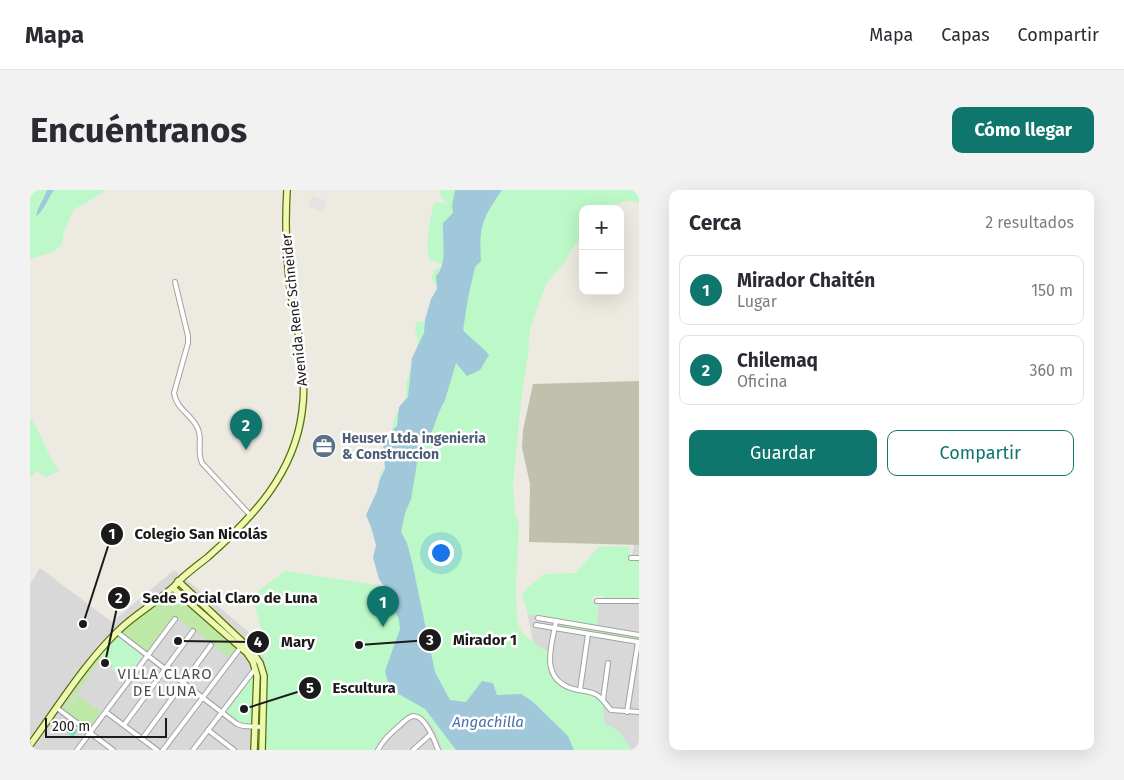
<!DOCTYPE html>
<html lang="es">
<head>
<meta charset="utf-8">
<style>
  :root { --surface:#fff; --page:#f2f2f3; --text:#2b2b33; --muted:#7c7c81; --line:#e1e1e2; --accent:#0f766e }
  body { margin:0; font-family:"Fira Sans",sans-serif; background:var(--page); color:var(--text) }
  .controls { position:absolute; right:15px; top:15px; display:grid; overflow:hidden; border-radius:10px; box-shadow:0 5px 20px #0002 }
  .controls button { width:45px; height:45px; display:grid; place-items:center; padding:0; border:0; border-bottom:1px solid var(--line); background:var(--surface); color:var(--text); font:25px sans-serif }
  .scale { position:absolute; left:15px; bottom:12px; width:122px; box-sizing:border-box; padding-left:5px; border:2px solid #1b1b1b; border-top:0; font-size:14px; line-height:18px; white-space:nowrap; color:#1b1b1b; -webkit-text-stroke:4px #fff; paint-order:stroke }
  .you { position:absolute; left:410px; top:362px; width:18px; height:18px; margin:-12px; border:4px solid #fff; border-radius:50%; background:#1a73e8; box-shadow:0 0 0 8px #1a73e833 }
  .badge { display:grid; place-items:center; width:32px; height:32px; border-radius:50%; background:var(--accent); color:#fff; font-size:16px; font-weight:700 }
  .pin { position:absolute; translate:-50% -41px; filter:drop-shadow(0 1px 2px #0008) }
  .pin::after { content:''; position:absolute; top:26px; width:18px; height:15px; background:inherit; clip-path:polygon(0 0,100% 0,50% 100%) }
  .list { margin:0; padding:0; list-style:none }
  h2 { display:flex; justify-content:space-between; align-items:center; height:65px; margin:0; padding:0 20px; font-size:21px }
  h2 small { font-size:16px; font-weight:400; color:var(--muted) }
  .list li { display:grid; grid-template-columns:32px 1fr auto; gap:15px; align-items:center; box-sizing:border-box; height:70px; margin:0 10px 10px; padding:0 10px; border:1px solid var(--line); border-radius:10px }
  .list b { display:block; font-size:19px; white-space:nowrap }
  .list p { margin:0; font-size:16px; white-space:nowrap; color:var(--muted) }
  .list em { font-size:16px; font-style:normal; color:var(--muted) }
  .actions { display:flex; gap:10px; padding:15px 20px }
  .actions a { flex:1; padding:11px 0; border:1px solid var(--accent); border-radius:10px; text-align:center; font-size:18px; color:var(--accent) }
  .actions .main { background:var(--accent); color:#fff }
  .map { position:relative; flex:none; width:609px; height:560px; overflow:hidden; border-radius:10px }
  header { display:flex; align-items:center; gap:30px; box-sizing:border-box; height:70px; padding:0 25px; background:var(--surface); border-bottom:1px solid var(--line) }
  header strong { font-size:24px }
  nav { display:flex; gap:28px; margin-inline-start:auto; font-size:18px }
  .intro { display:flex; align-items:center; justify-content:space-between; box-sizing:border-box; height:120px; padding:0 30px }
  h1 { margin:0; font-size:35px }
  .button { padding:12px 22px; border-radius:10px; background:var(--accent); color:#fff; font-size:18px; font-weight:700 }
  main { display:flex; gap:30px; padding:0 30px }
  aside { flex:1; background:var(--surface); border-radius:10px; box-shadow:0 5px 20px #0002 }
  .map>svg:first-child { display:block }
</style>
</head>
<body>
<header>
<strong>Mapa</strong>
<nav><a>Mapa</a><a>Capas</a><a>Compartir</a></nav>
</header>
<div class="intro"><h1>Encuéntranos</h1><a class="button">Cómo llegar</a></div>
<main>
<div class="map">
<svg width="609" height="560" viewBox="0 0 609 560">
  <rect width="100%" height="100%" fill="#edeae1"/>
  <g fill="#d9d8d8">
    <polygon points="604,355 609,355 609,560 588,560 511,497 496,415 593,410"/>
    <polygon points="10,378 82,432 144,380 163,395 222,445 232,457 240,479 237,503 236,560 0,560 0,394"/>
    <polygon points="383,521 392,526 405,538 413,560 346,560"/>
  </g>
  <polygon fill="#bfc1ac" points="609,191 609,355 499,352 500,294 492,258 493,240 503,194"/>
  <g fill="#bee8a6">
    <polygon points="140,404 144,404 205,455 207,458 199,467 173,448 174,447 164,439 163,440 145,427 119,460 116,460 93,444 93,441 105,429"/>
    <polygon points="532,434 609,447 609,450 531,437"/>
    <polygon points="69,466 71,468 34,521 34,515"/>
    <polygon points="48,505 71,522 59,539 35,521"/>
  </g>
  <g fill="#bcf8c8">
    <polygon points="2,0 76,0 54,14 44,19 34,41 32,54 23,62 0,69 0,3"/>
    <path d="M 410,0 L 609,0 L 609,13 C 592,6 588,17 574,19 C 567,20 559,19 553,19 L 553,48 L 545,55 L 533,74 L 516,94 L 500,139 L 498,164 L 491,212 L 483,294 L 485,323 L 489,333 L 486,396 L 487,432 L 493,444 L 514,460 L 521,462 L 523,482 L 536,497 L 560,502 L 572,509 L 575,534 L 588,540 L 602,560 L 413,560 C 410,548 400,525 385,524 C 378,523 359,543 355,549 C 353,552 352,557 350,560 L 236,560 L 235,503 L 237,480 L 233,467 L 229,460 L 234,450 L 225,416 L 228,401 L 255,381 L 347,395 L 356,408 L 361,420 L 357,404 L 353,396 L 346,306 L 350,289 L 349,284 L 355,278 L 362,238 L 365,227 L 376,207 L 376,192 L 386,164 L 388,150 L 385,140 L 386,133 L 391,131 L 398,133 L 410,97 L 404,93 L 402,88 L 404,80 L 412,76 L 412,74 L 400,70 C 394,52 400,31 404,13 L 409,12 L 418,14 L 411,8 Z"/>
    <polygon points="0,228 7,238 23,273 30,281 16,287 7,281 0,287"/>
    <polygon points="600,356 600,370 609,371 609,408 574,409 573,406 563,406 563,414 569,414 567,436 498,424 492,405 496,399 514,384 545,383 569,357"/>
    <polygon points="86,445 90,446 113,463 113,466 96,489 81,479 83,475 69,465"/>
    <polygon points="222,482 225,483 223,533 221,535 211,534 194,521"/>
  </g>
  <polygon fill="#7edcc3" points="34,530 48,540 43,547 29,537"/>
  <polygon fill="#e3e3e3" points="282,6 297,11 293,22 278,17"/>
  <g fill="#a1c7db">
    <path d="M 17,0 L 24,0 C 18,8 14,21 6,26 C 8,16 14,9 17,0 Z"/>
    <path d="M 425,0 L 472,0 C 452,29 449,36 451,71 L 445,77 L 438,108 L 433,140 C 441,149 451,155 459,165 L 450,180 L 437,186 L 426,173 L 415,210 L 409,222 L 400,247 L 390,264 L 387,273 L 381,309 L 375,323 L 371,342 L 377,353 L 382,372 L 405,482 L 420,510 L 436,512 L 452,491 L 463,493 L 467,505 L 491,504 L 502,511 L 538,546 L 544,560 L 426,560 L 395,519 L 360,499 L 355,481 L 370,439 L 369,430 L 358,402 L 349,389 L 343,368 L 346,355 L 341,337 L 336,325 L 347,301 L 350,289 L 355,279 L 353,253 L 356,246 L 367,236 L 369,217 L 378,207 L 382,168 L 394,143 L 395,130 L 401,109 L 407,99 L 406,86 C 418,74 412,49 413,33 L 423,23 L 422,15 Z"/>
  </g>
  <g fill="none" stroke-linecap="round" stroke-linejoin="round">
    <g stroke="#a2a2a2" stroke-width="6">
      <g id="street">
        <path d="M 145,92 L 158,146 L 158,153 L 144,203 C 146,218 159,223 166,235 C 174,247 166,260 172,273 L 221,326"/>
        <polyline points="601,368 609,368"/>
        <polyline points="567,411 609,411"/>
        <polyline points="508,428 609,445"/>
        <path d="M 526,431 C 522,455 510,485 538,497 C 546,501 556,500 565,504 C 572,507 576,515 581,520 L 609,522"/>
        <polyline points="506,435 609,452"/>
        <polyline points="87,442 207,534 213,536 233,537"/>
        <polyline points="550,500 558,444"/>
        <polyline points="573,510 578,473"/>
        <polyline points="27,518 83,560"/>
        <polyline points="76,522 127,560"/>
        <polyline points="597,522 608,452"/>
        <polyline points="94,535 163,441"/>
        <polyline points="178,540 204,560"/>
        <polyline points="112,549 181,455"/>
        <polyline points="47,560 145,429"/>
        <polyline points="133,560 211,457"/>
        <polyline points="163,560 225,479"/>
        <path d="M 348,560 C 353,550 360,544 368,537 C 373,533 378,526 384,526 C 395,526 405,551 408,560"/>
        <polyline points="383,560 401,544"/>
      </g>
    </g>
    <g stroke="#576f05" stroke-width="8">
      <g id="secondary">
        <polyline points="148,391 220,459 230,473 234,486 232,560"/>
        <polyline points="143,398 217,463 223,472 227,486 224,560"/>
        <path d="M 0,555 C 28,517 54,474 88,441 C 104,425 124,414 141,399 C 144,397 146,394 149,391 C 158,382 168,375 178,367 C 223,327 264,284 272,222 C 278,179 267,139 260,98 C 256,65 255,33 257,0"/>
      </g>
    </g>
    <use href="#street" stroke="#fff" stroke-width="4"/>
    <use href="#secondary" stroke="#edf9b3" stroke-width="5.5"/>
  </g>
  <defs>
    <g id="office-disc" transform="scale(1.25)"><circle r="9.5" fill="#5c6f8a" stroke="#fff"/><path d="M-6-3h4V-5.5h4V-3h4V5H-6ZM-1-4.5V-3h2v-1.5ZM-6 0V1H6V0Z" fill="#fff"/></g>
  </defs>
  <g fill-rule="evenodd">
    <use href="#office-disc" x="294" y="256"/>
  </g>
  <g text-anchor="middle" stroke-width="5" stroke-linejoin="round" paint-order="stroke">
    <g font-size="14" fill="#1b1b1b" stroke="#fff">
      <text transform="translate(264 120) rotate(-96)" y="5">Avenida René Schneider</text>
    </g>
    <g font-size="14" font-weight="bold" fill="#4e5e75" stroke="#fff" text-anchor="start">
      <text x="312" y="253">Heuser Ltda ingenieria<tspan x="312" dy="16">&amp; Construccion</tspan></text>
    </g>
    <g font-size="15" letter-spacing="1" fill="#4e4e4e" stroke="#fff">
      <text x="135" y="489">VILLA CLARO<tspan x="135" dy="17">DE LUNA</tspan></text>
    </g>
    <g font-size="15" font-style="italic" fill="#496ea9" stroke="#fff">
      <text x="458" y="537">Angachilla</text>
    </g>
  </g>
  <path fill="none" stroke="#1b1b1b" stroke-width="2" d="M53 434L82 344M75 473L89 408M329 455L400 450M148 451L228 452M214 519L280 498"/>
  <g fill="#1b1b1b" stroke="#fff" stroke-width="2">
    <circle cx="53" cy="434" r="5"/>
    <circle cx="75" cy="473" r="5"/>
    <circle cx="329" cy="455" r="5"/>
    <circle cx="148" cy="451" r="5"/>
    <circle cx="214" cy="519" r="5"/>
    <circle cx="82" cy="344" r="12"/>
    <circle cx="89" cy="408" r="12"/>
    <circle cx="400" cy="450" r="12"/>
    <circle cx="228" cy="452" r="12"/>
    <circle cx="280" cy="498" r="12"/>
  </g>
  <g font-size="15" text-anchor="middle" font-weight="bold" fill="#fff">
    <text x="82" y="349">1</text>
    <text x="89" y="413">2</text>
    <text x="400" y="455">3</text>
    <text x="228" y="457">4</text>
    <text x="280" y="503">5</text>
  </g>
  <g font-size="15" text-anchor="middle" font-weight="bold" fill="#1b1b1b" stroke="#fff" stroke-width="5" stroke-linejoin="round" paint-order="stroke">
    <text x="171" y="349">Colegio San Nicolás</text>
    <text x="200" y="413">Sede Social Claro de Luna</text>
    <text x="455" y="455">Mirador 1</text>
    <text x="268" y="457">Mary</text>
    <text x="334" y="503">Escultura</text>
  </g>
</svg>
<div class="controls">
<button>+</button>
<button>−</button>
</div>
<div class="scale">200 m</div>
<div class="you"></div>
<div class="pin badge" style="left:353px;top:437px">1</div>
<div class="pin badge" style="left:216px;top:260px">2</div>
</div>
<aside>
<h2>Cerca<small>2 resultados</small></h2>
<ul class="list">
<li><span class="badge">1</span><div><b>Mirador Chaitén</b><p>Lugar</p></div><em>150 m</em></li>
<li><span class="badge">2</span><div><b>Chilemaq</b><p>Oficina</p></div><em>360 m</em></li>
</ul>
<div class="actions"><a class="main">Guardar</a><a>Compartir</a></div>
</aside>
</main>
</body>
</html>
